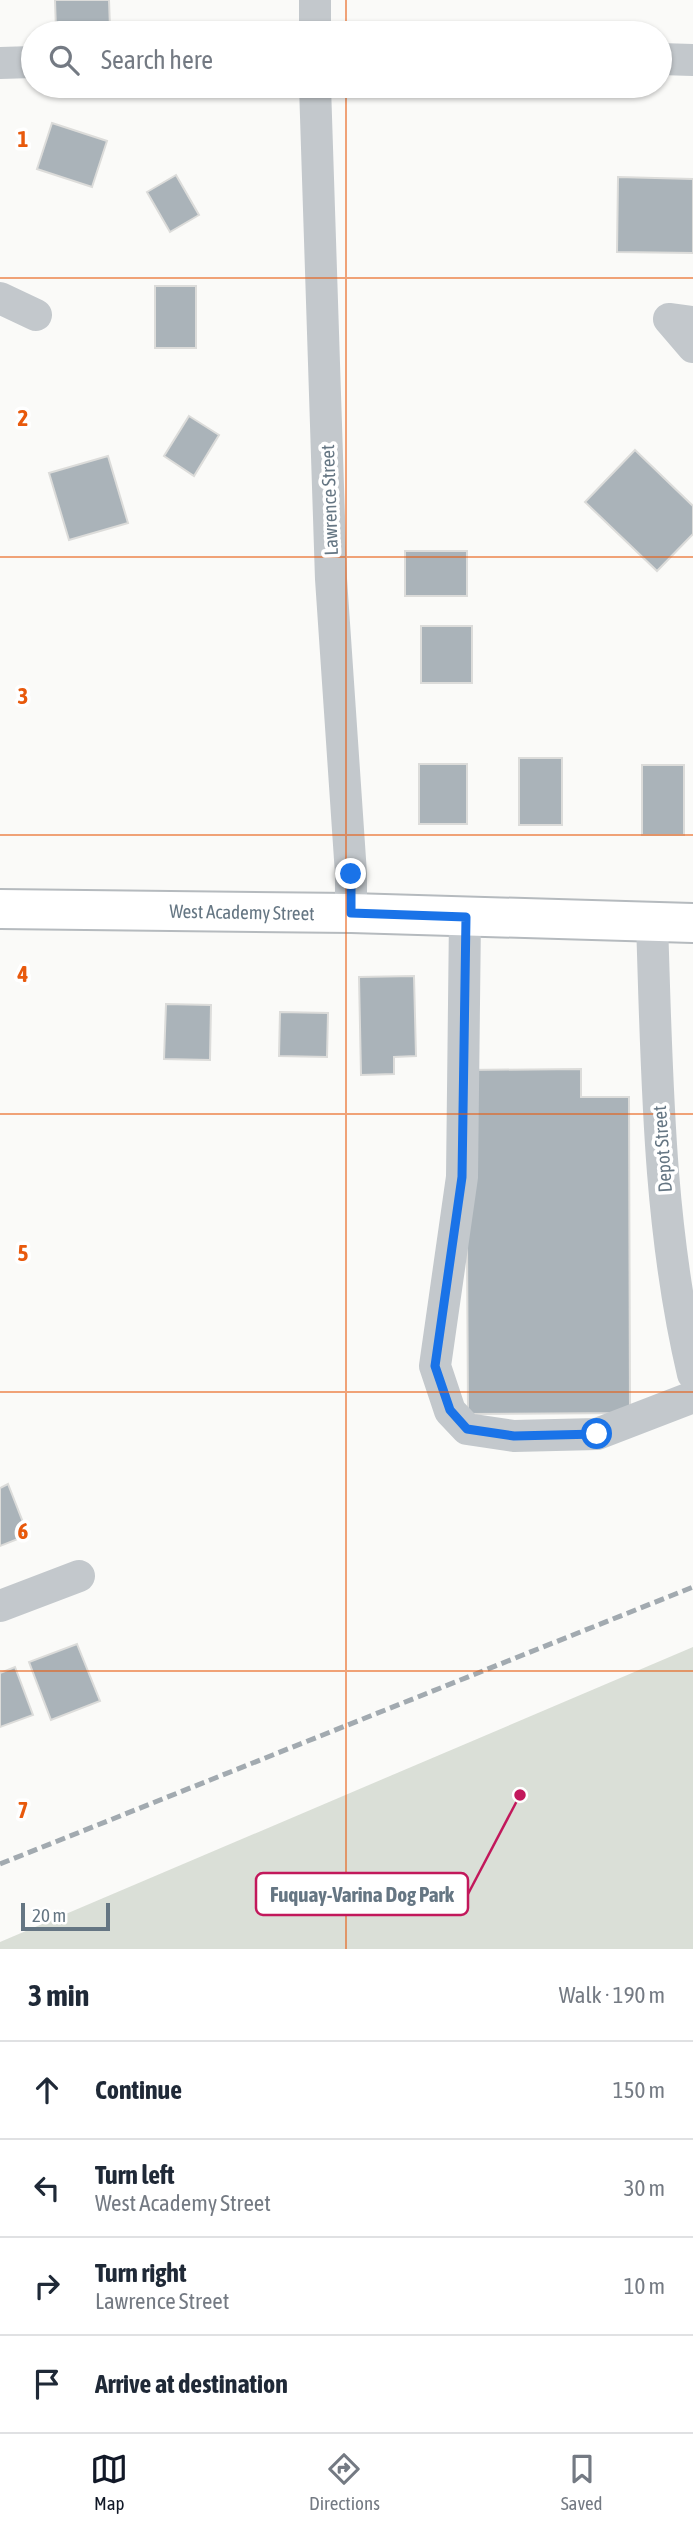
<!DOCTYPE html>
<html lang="en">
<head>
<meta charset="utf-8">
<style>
  :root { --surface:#fff; --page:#f6f6f7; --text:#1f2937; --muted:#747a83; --line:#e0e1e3; --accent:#111827 }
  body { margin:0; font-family:"Asap Condensed",sans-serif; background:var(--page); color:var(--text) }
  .scale { position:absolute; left:21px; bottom:18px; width:89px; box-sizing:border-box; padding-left:7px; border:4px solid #657683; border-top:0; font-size:19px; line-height:24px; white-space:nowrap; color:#657683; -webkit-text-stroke:5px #fff; paint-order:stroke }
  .stop { position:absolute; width:21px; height:21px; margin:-16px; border:5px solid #1a73e8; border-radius:50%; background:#fff }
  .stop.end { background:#1a73e8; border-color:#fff; box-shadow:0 2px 7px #0008 }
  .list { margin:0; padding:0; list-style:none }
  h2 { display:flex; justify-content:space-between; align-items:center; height:91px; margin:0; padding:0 28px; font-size:30px }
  h2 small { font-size:23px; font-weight:400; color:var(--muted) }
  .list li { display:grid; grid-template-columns:46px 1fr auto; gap:21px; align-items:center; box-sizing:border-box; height:98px; padding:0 28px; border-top:2px solid var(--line) }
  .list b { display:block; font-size:26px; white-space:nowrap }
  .list p { margin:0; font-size:23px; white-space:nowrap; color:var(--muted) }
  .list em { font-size:23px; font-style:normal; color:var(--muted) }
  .icon { flex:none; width:38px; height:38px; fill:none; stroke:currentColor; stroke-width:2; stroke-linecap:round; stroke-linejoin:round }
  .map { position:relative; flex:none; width:693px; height:1949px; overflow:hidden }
  .search { position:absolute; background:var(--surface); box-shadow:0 2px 5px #0004; left:21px; right:21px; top:21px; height:77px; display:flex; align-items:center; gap:18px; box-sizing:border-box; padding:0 24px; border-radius:38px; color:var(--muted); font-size:26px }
  .sheet { height:483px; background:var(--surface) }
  nav { display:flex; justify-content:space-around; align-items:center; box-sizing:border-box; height:98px; border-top:2px solid var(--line); background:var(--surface); font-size:19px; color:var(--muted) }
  nav a { display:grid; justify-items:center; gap:4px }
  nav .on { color:var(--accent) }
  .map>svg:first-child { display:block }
</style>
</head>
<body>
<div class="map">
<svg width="693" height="1949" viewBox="0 0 693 1949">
  <rect width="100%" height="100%" fill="#fafaf8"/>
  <polygon fill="#dadfd7" points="693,1647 693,1949 0,1949 0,1942"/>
  <g fill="#aab3b9" stroke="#dcdcda" stroke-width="2">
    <polygon points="55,0 109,0 110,28 56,30"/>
    <polygon points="52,123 107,141 92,187 37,169"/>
    <polygon points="176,175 199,215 170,232 147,192"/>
    <polygon points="618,177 693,179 693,253 617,252"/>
    <rect x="155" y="286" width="41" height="62"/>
    <polygon points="189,416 219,435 194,476 164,456"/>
    <polygon points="635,450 693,506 693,534 657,571 585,502"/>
    <polygon points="108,456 128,523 69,540 49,473"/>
    <rect x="405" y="551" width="62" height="45"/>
    <rect x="421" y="626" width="51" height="57"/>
    <rect x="519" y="758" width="43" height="67"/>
    <rect x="419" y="764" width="48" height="60"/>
    <rect x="642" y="765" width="42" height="70"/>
    <polygon points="414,976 416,1056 394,1057 394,1074 361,1075 359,977"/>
    <polygon points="166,1004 211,1005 210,1060 164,1059"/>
    <polygon points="280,1012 328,1013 327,1057 279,1056"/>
    <polygon points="581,1069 581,1097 629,1097 630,1413 468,1414 466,1070"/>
    <polygon points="8,1484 28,1535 0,1546 0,1488"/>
    <polygon points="77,1644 100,1701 51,1720 29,1662"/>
    <polygon points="15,1667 33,1715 0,1727 0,1673"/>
  </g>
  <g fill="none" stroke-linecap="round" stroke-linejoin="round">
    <g stroke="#b5babe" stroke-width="42">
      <polyline id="major" points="0,909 351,913 693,923"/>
    </g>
    <g stroke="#c3c8cc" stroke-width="32">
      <polyline points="315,33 315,0"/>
      <polyline points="660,59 693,60"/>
      <polyline points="0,63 33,62"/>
      <polyline points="315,86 331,579 351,874 351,913"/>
      <polyline points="0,298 36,315"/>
      <polyline points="693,322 669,319 693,347"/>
      <polyline points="465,917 462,1177 435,1366 450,1411 467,1429 514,1436 597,1434 693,1397"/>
      <path d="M 652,922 C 657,1073 658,1226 693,1374"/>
      <polyline points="0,1606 79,1576"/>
    </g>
    <use href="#major" stroke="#fff" stroke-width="38"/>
    <polyline stroke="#a2aab0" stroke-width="5" stroke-dasharray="10 5" stroke-linecap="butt" points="0,1864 693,1587"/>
  </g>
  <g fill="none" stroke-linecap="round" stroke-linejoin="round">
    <polyline stroke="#1a73e8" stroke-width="9" points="351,874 351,913 466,917 462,1177 435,1366 450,1410 467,1429 514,1436 597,1434"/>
  </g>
  <path fill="none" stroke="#e8590c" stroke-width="2" stroke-opacity="0.55" d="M 346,0 L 346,33M 346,86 L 346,1949M 0,278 L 693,278M 0,557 L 693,557M 0,835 L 693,835M 0,1114 L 693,1114M 0,1392 L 693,1392M 0,1671 L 693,1671"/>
  <g text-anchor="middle" stroke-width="7" stroke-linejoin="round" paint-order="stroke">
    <g font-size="19" fill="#657683" stroke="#fff">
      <text transform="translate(329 500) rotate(-92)" y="7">Lawrence Street</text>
      <text transform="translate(242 912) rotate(1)" y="7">West Academy Street</text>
      <text transform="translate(662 1149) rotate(-94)" y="7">Depot Street</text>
    </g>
  </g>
  <g font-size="23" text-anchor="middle" font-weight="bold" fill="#e8590c" stroke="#fff" stroke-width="7" stroke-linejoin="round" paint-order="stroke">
    <text x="23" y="147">1</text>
    <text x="23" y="426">2</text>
    <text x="23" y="704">3</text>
    <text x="23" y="982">4</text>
    <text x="23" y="1261">5</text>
    <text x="23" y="1539">6</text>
    <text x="23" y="1818">7</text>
  </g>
  <path fill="none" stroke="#c2185b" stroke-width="2.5" d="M520 1795L468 1894"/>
  <circle fill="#c2185b" stroke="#fff" stroke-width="2.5" cx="520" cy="1795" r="7"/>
  <rect fill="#fff" stroke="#c2185b" stroke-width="2.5" x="256" y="1873" width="212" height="42" rx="7"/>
  <g font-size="21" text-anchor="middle" font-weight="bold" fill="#657683">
    <text x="362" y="1902">Fuquay-Varina Dog Park</text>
  </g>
</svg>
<div class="scale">20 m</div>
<div class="stop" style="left:597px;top:1434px"></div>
<div class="stop end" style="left:351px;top:874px"></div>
<div class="search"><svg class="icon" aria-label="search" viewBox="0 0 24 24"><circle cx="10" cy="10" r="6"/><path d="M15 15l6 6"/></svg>Search here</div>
</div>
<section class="sheet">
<h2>3 min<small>Walk · 190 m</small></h2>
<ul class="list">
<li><svg class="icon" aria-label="ahead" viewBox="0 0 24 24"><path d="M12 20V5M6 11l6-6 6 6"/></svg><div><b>Continue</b></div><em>150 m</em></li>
<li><svg class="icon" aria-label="left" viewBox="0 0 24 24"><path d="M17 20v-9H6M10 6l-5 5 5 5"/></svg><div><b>Turn left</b><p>West Academy Street</p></div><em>30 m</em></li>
<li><svg class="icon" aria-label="right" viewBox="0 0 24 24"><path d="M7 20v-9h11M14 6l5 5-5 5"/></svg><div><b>Turn right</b><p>Lawrence Street</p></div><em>10 m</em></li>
<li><svg class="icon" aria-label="arrive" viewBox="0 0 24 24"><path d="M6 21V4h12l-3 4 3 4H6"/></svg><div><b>Arrive at destination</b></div></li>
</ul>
</section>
<nav>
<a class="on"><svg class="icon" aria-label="map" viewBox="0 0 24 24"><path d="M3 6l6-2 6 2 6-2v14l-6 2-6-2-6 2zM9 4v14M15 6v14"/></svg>Map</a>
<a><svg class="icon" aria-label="directions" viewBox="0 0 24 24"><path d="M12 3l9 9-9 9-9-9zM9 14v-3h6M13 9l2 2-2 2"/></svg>Directions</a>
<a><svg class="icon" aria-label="saved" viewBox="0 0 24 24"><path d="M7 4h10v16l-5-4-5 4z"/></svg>Saved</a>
</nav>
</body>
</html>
